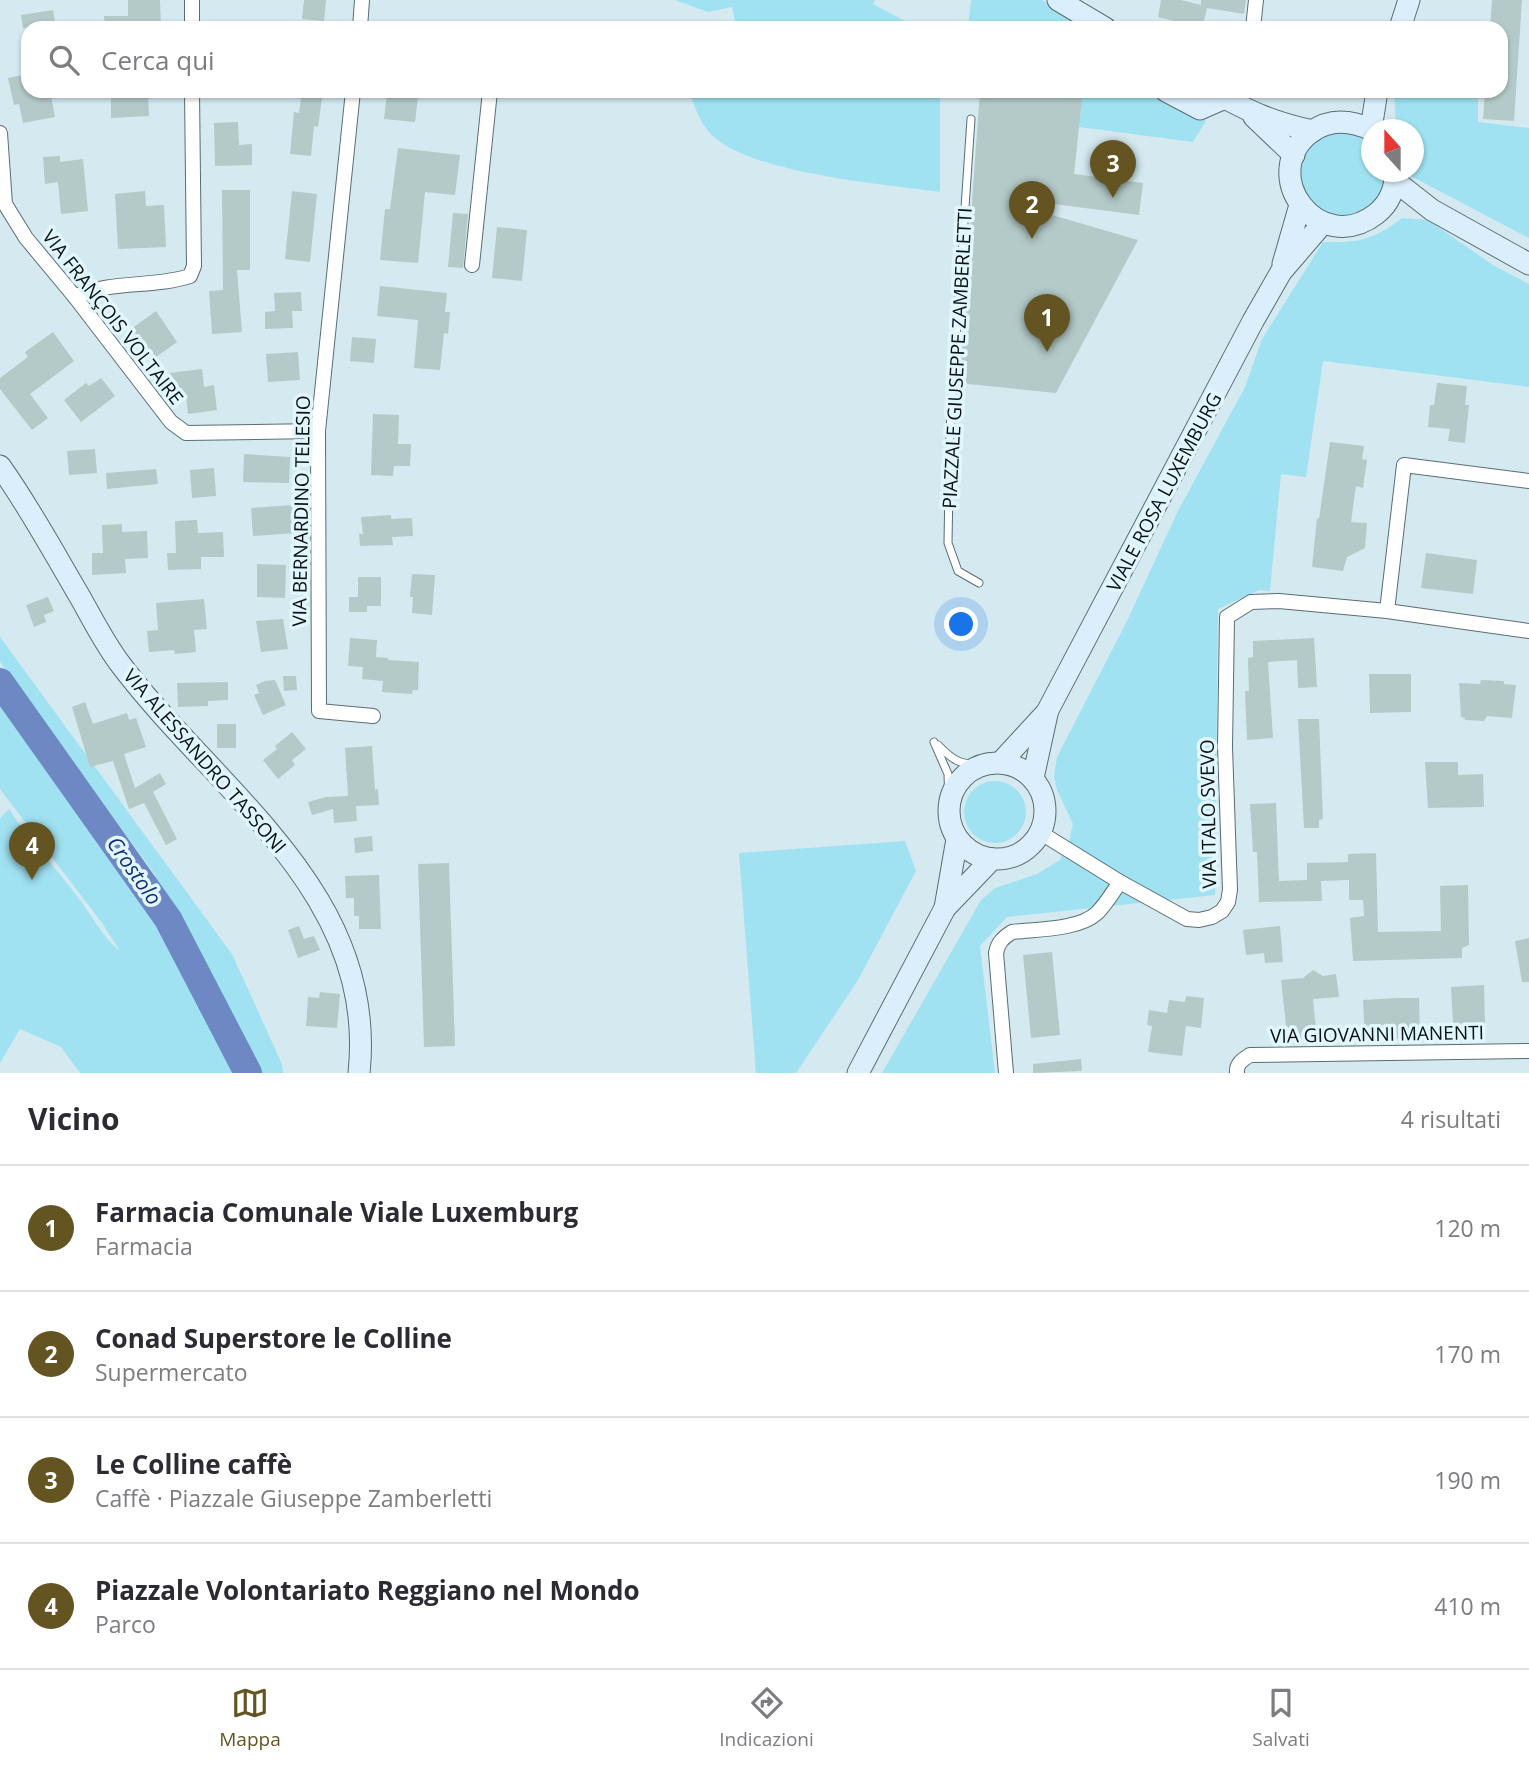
<!DOCTYPE html>
<html lang="it">
<head>
<meta charset="utf-8">
<style>
  :root { --surface:#fff; --page:#f2f2f3; --text:#2b2b33; --muted:#7c7c81; --line:#e1e1e2; --accent:#645421 }
  body { margin:0; font-family:"Open Sans",sans-serif; background:var(--page); color:var(--text) }
  .compass { position:absolute; left:1361px; top:119px; width:63px; height:63px; border-radius:50%; background:var(--surface); box-shadow:0 2px 5px #0004; rotate:339deg }
  .you { position:absolute; left:962px; top:625px; width:24px; height:24px; margin:-18px; border:5px solid #fff; border-radius:50%; background:#1a73e8; box-shadow:0 0 0 10px #1a73e833 }
  .badge { display:grid; place-items:center; width:46px; height:46px; border-radius:50%; background:var(--accent); color:#fff; font-size:23px; font-weight:700 }
  .pin { position:absolute; translate:-50% -58px; filter:drop-shadow(0 2px 4px #0008) }
  .pin::after { content:''; position:absolute; top:37px; width:24px; height:21px; background:inherit; clip-path:polygon(0 0,100% 0,50% 100%) }
  .list { margin:0; padding:0; list-style:none }
  h2 { display:flex; justify-content:space-between; align-items:center; height:91px; margin:0; padding:0 28px; font-size:30px }
  h2 small { font-size:23px; font-weight:400; color:var(--muted) }
  .list li { display:grid; grid-template-columns:46px 1fr auto; gap:21px; align-items:center; box-sizing:border-box; height:126px; padding:0 28px; border-top:2px solid var(--line) }
  .list b { display:block; font-size:26px; white-space:nowrap }
  .list p { margin:0; font-size:23px; white-space:nowrap; color:var(--muted) }
  .list em { font-size:23px; font-style:normal; color:var(--muted) }
  .icon { flex:none; width:38px; height:38px; fill:none; stroke:currentColor; stroke-width:2; stroke-linecap:round; stroke-linejoin:round }
  .map { position:relative; flex:none; width:1529px; height:1073px; overflow:hidden }
  .search { position:absolute; background:var(--surface); box-shadow:0 2px 5px #0004; left:21px; right:21px; top:21px; height:77px; display:flex; align-items:center; gap:18px; box-sizing:border-box; padding:0 24px; border-radius:21px; color:var(--muted); font-size:26px }
  .sheet { height:595px; background:var(--surface) }
  nav { display:flex; justify-content:space-around; align-items:center; box-sizing:border-box; height:98px; border-top:2px solid var(--line); background:var(--surface); font-size:19px; color:var(--muted) }
  nav a { display:grid; justify-items:center; gap:4px }
  nav .on { color:var(--accent) }
  .map>svg:first-child { display:block }
</style>
</head>
<body>
<div class="map">
<svg width="1529" height="1073" viewBox="0 0 1529 1073">
  <rect width="100%" height="100%" fill="#d4eaf0"/>
  <g fill="#a0e2f2">
    <polygon points="675,0 875,0 873,4 918,28 733,28 735,21 732,7 708,12"/>
    <polygon points="971,0 1042,0 1087,28 968,28"/>
    <path d="M 689,91 L 940,91 L 940,192 C 883,184 750,174 711,134 C 700,124 694,105 689,91 Z"/>
    <polygon points="1083,91 1152,91 1206,121 1193,142 1079,127"/>
    <polygon points="1394,91 1478,91 1478,122 1529,128 1529,238 1405,173 1414,172 1414,130 1396,129"/>
    <polygon points="1344,129 1371,140 1372,172 1387,172 1387,179 1373,207 1346,219 1316,210 1300,188 1300,160 1317,137"/>
    <path d="M 1402,218 L 1428,220 L 1493,265 L 1529,284 L 1529,387 L 1323,361 L 1306,477 L 1281,474 L 1270,591 L 1259,590 L 1218,609 L 1215,895 L 1007,917 L 980,946 L 995,1073 L 882,1073 L 981,900 L 995,888 L 1037,874 L 1060,860 L 1069,842 L 1073,824 L 1057,790 L 1054,776 L 1057,757 L 1126,623 L 1178,511 L 1245,387 L 1262,339 L 1323,242 C 1357,243 1374,240 1402,218 Z"/>
    <path d="M 0,637 L 232,954 L 282,1064 L 283,1073 L 80,1073 L 61,1047 L 20,1029 L 0,1063 L 0,818 L 9,809 C 30,842 57,869 80,900 C 93,917 103,938 120,951 L 102,923 L 0,789 L 0,706 L 138,889 L 156,876 L 0,662 Z"/>
    <circle cx="995" cy="812" r="31"/>
    <polygon points="905,841 916,871 858,980 796,1073 756,1073 739,853"/>
  </g>
  <g fill="none" stroke-linecap="round" stroke-linejoin="round">
    <polyline stroke="#6d88c3" stroke-width="28" points="0,682 168,919 248,1073"/>
  </g>
  <g fill="#b3cac8">
    <polygon points="128,0 160,0 161,28 105,28 104,16 128,16"/>
    <polygon points="304,0 326,0 324,21 302,19"/>
    <polygon points="1161,0 1181,0 1201,5 1201,0 1246,0 1244,14 1207,8 1202,28 1158,17"/>
    <polygon points="1492,0 1522,0 1514,121 1483,119 1485,91 1501,91 1501,28 1490,28"/>
    <polygon points="53,10 56,28 23,28 21,15"/>
    <polygon points="28,74 28,91 50,91 55,117 23,123 19,104 14,105 8,78"/>
    <polygon points="111,91 148,92 149,116 111,118"/>
    <polygon points="302,91 323,91 318,127 314,126 311,156 290,154 294,112 299,113"/>
    <polygon points="980,91 1083,91 1074,174 1143,183 1139,215 1054,204 1052,215 1138,240 1056,393 959,383"/>
    <polygon points="387,93 418,97 415,122 384,119"/>
    <polygon points="238,122 239,145 252,144 252,165 215,166 214,123"/>
    <polygon points="398,148 460,155 455,195 425,192 418,263 380,260 385,209 390,209"/>
    <polygon points="60,156 60,162 83,159 88,211 61,214 58,182 45,184 43,157"/>
    <polygon points="222,190 250,190 250,270 237,270 242,332 212,334 209,291 223,290"/>
    <polygon points="145,191 146,206 164,205 166,247 118,249 115,194"/>
    <polygon points="292,191 317,194 310,262 285,259"/>
    <polygon points="453,213 468,214 463,268 448,267"/>
    <polygon points="497,227 527,230 522,281 492,278"/>
    <polygon points="380,286 447,293 445,312 450,312 448,334 444,333 440,370 414,368 418,320 377,316"/>
    <polygon points="301,292 302,311 292,311 293,328 265,329 265,312 275,311 274,293"/>
    <polygon points="156,311 177,342 152,360 131,329"/>
    <polygon points="53,332 74,361 30,394 48,418 32,430 0,389 0,378 28,357 25,352"/>
    <polygon points="352,337 376,339 374,363 350,361"/>
    <polygon points="298,352 300,380 268,382 266,354"/>
    <polygon points="202,369 204,387 214,385 217,410 188,414 186,395 174,396 170,373"/>
    <polygon points="101,378 115,396 81,422 64,400 86,383 89,386"/>
    <polygon points="1437,383 1467,386 1465,405 1469,405 1465,443 1448,441 1450,429 1428,427 1430,405 1434,405"/>
    <polygon points="373,414 399,415 398,444 411,444 410,466 394,466 393,476 371,475"/>
    <polygon points="1330,442 1364,446 1362,459 1367,460 1363,488 1356,486 1351,522 1367,523 1365,548 1347,557 1343,571 1312,567 1317,518 1319,519"/>
    <polygon points="95,449 97,473 69,475 67,451"/>
    <polygon points="244,454 290,457 289,483 243,482"/>
    <polygon points="214,468 216,496 192,498 190,470"/>
    <polygon points="156,469 158,484 107,489 106,473"/>
    <polygon points="293,505 294,533 253,536 251,508"/>
    <polygon points="391,515 391,519 412,518 413,536 392,537 393,545 360,546 359,534 363,534 361,517"/>
    <polygon points="197,520 198,533 223,532 224,557 201,557 201,569 168,570 167,553 176,553 175,521"/>
    <polygon points="122,524 122,532 147,531 148,558 125,559 126,573 92,575 92,553 103,553 102,525"/>
    <polygon points="1426,553 1477,560 1473,594 1421,588"/>
    <polygon points="257,564 286,565 285,598 257,597"/>
    <polygon points="412,574 435,575 432,615 412,613 413,597 410,597"/>
    <polygon points="358,577 381,577 381,606 367,606 367,612 349,612 349,597 358,597"/>
    <polygon points="48,597 54,611 44,615 46,622 34,627 26,605"/>
    <polygon points="204,599 207,629 194,630 196,652 175,654 174,650 149,652 147,631 158,630 156,603"/>
    <polygon points="283,619 288,649 261,652 256,621"/>
    <polygon points="350,638 377,640 376,657 388,658 388,660 419,662 418,690 413,690 412,694 382,692 383,681 362,679 363,667 348,666"/>
    <polygon points="1314,638 1317,687 1298,688 1297,660 1268,662 1273,738 1247,740 1245,691 1249,691 1248,658 1253,657 1253,641"/>
    <polygon points="1369,674 1411,674 1411,712 1370,713"/>
    <polygon points="283,676 296,676 297,690 284,691"/>
    <polygon points="275,680 286,705 263,715 254,695 259,693 256,685 265,681"/>
    <polygon points="1481,680 1504,681 1504,684 1516,685 1512,718 1487,716 1484,721 1465,720 1465,718 1461,717 1459,683 1480,684"/>
    <polygon points="228,682 228,700 208,701 208,706 178,707 177,683"/>
    <polygon points="85,702 93,724 127,713 129,720 136,718 146,747 124,754 135,788 160,773 166,784 153,792 177,839 166,845 144,803 129,809 113,761 90,767 72,707"/>
    <polygon points="1298,719 1319,719 1323,819 1319,820 1319,828 1304,828"/>
    <rect x="217" y="724" width="19" height="24"/>
    <polygon points="292,732 306,749 292,760 295,765 278,779 263,760 277,749 275,746"/>
    <polygon points="372,746 375,790 378,789 379,805 356,806 357,821 334,823 333,809 312,815 308,802 326,797 348,796 345,748"/>
    <polygon points="1425,762 1458,762 1458,775 1483,774 1484,807 1428,808"/>
    <polygon points="1276,803 1279,881 1307,880 1307,863 1348,862 1348,854 1376,853 1378,932 1441,931 1440,886 1468,885 1469,945 1462,948 1462,958 1353,961 1350,918 1364,916 1363,900 1349,900 1349,880 1321,881 1322,901 1259,902 1257,852 1253,852 1250,804"/>
    <polygon points="372,836 373,851 355,853 354,838"/>
    <polygon points="449,863 455,1046 424,1047 418,864"/>
    <polygon points="379,875 381,929 359,929 359,916 354,916 354,898 346,898 345,876"/>
    <polygon points="299,926 304,939 314,936 320,950 298,958 288,930"/>
    <polygon points="1280,926 1283,962 1265,963 1264,953 1246,955 1243,930"/>
    <polygon points="1529,938 1529,982 1522,982 1515,941"/>
    <polygon points="1052,952 1060,1035 1031,1038 1023,955"/>
    <polygon points="1313,970 1323,976 1336,974 1339,997 1313,999 1317,1039 1288,1043 1281,980 1303,978"/>
    <polygon points="1484,985 1485,1023 1453,1024 1451,987"/>
    <polygon points="320,992 340,994 337,1028 306,1026 308,997 319,998"/>
    <polygon points="1186,996 1204,998 1201,1028 1186,1026 1182,1056 1148,1052 1152,1026 1147,1025 1149,1010 1167,1013 1169,1000 1185,1002"/>
    <polygon points="1397,998 1419,998 1420,1038 1365,1040 1363,1000"/>
    <polygon points="1081,1059 1082,1071 1033,1073 1033,1064"/>
  </g>
  <g fill="none" stroke-linecap="round" stroke-linejoin="round">
    <g stroke="#5a6d73" stroke-width="9">
      <g id="lane">
        <polyline points="971,119 950,429 948,543 958,571 979,583"/>
        <polyline points="934,742 948,774 949,803"/>
        <path d="M 938,745 C 955,763 962,765 986,764"/>
      </g>
    </g>
    <g stroke="#5a6d73" stroke-width="16">
      <g id="street">
        <polyline points="192,0 192,28"/>
        <polyline points="360,28 362,0"/>
        <polyline points="1253,28 1256,0"/>
        <polyline points="353,91 318,431 319,711 373,716"/>
        <polyline points="0,133 5,204 26,238 75,297 171,422 186,433 318,431"/>
        <polyline points="472,265 490,91"/>
        <path d="M 75,297 C 111,280 153,288 190,276 L 194,266 L 192,91"/>
        <polyline points="1387,611 1404,465 1529,481"/>
        <polyline points="1041,833 1120,882"/>
        <path d="M 1006,1073 L 996,953 C 998,942 1003,938 1012,932 C 1036,929 1079,930 1097,913 C 1106,904 1113,892 1120,882 L 1187,919 L 1199,920 L 1212,917 L 1222,911 L 1228,902 L 1230,890 L 1225,747 L 1227,617 L 1251,602 L 1279,601 L 1387,611 L 1529,631"/>
        <path d="M 1237,1073 C 1236,1064 1242,1060 1250,1055 L 1529,1051"/>
      </g>
    </g>
    <g stroke="#5a6d73" stroke-width="23">
      <g id="secondary">
        <polyline points="1058,0 1105,28"/>
        <polyline points="1400,28 1409,0"/>
        <polyline points="1166,91 1200,109 1225,98"/>
        <path d="M 1212,91 C 1250,112 1271,122 1313,131"/>
        <polyline points="1254,117 1294,155"/>
        <polyline points="1371,129 1377,91"/>
        <path d="M 1372,130 C 1351,120 1330,118 1311,132 C 1256,174 1319,258 1376,214 C 1389,204 1396,188 1395,172"/>
        <polyline points="1395,181 1432,210 1529,264"/>
        <polyline points="1283,264 1300,205"/>
        <path d="M 0,466 C 30,508 54,553 80,597 C 93,620 105,644 121,665 C 217,792 378,893 359,1073"/>
        <polyline points="1001,762 1047,712 1253,321 1281,272 1323,223"/>
        <circle cx="997" cy="811" r="48"/>
        <polyline points="1033,778 1047,714"/>
        <polyline points="945,908 957,839"/>
        <polyline points="858,1073 945,908 992,859"/>
      </g>
    </g>
    <use href="#lane" stroke="#fff" stroke-width="7"/>
    <use href="#street" stroke="#fff" stroke-width="14"/>
    <use href="#secondary" stroke="#daeefc" stroke-width="21"/>
  </g>
  <g text-anchor="middle" stroke-width="7" stroke-linejoin="round" paint-order="stroke">
    <g font-size="19" fill="#0b1315" stroke="#e1f7fd">
      <text transform="translate(113 317) rotate(52)" y="7">VIA FRANÇOIS VOLTAIRE</text>
      <text transform="translate(957 358) rotate(-87)" y="7">PIAZZALE GIUSEPPE ZAMBERLETTI</text>
      <text transform="translate(1164 492) rotate(-62)" y="7">VIALE ROSA LUXEMBURG</text>
      <text transform="translate(301 511) rotate(-89)" y="7">VIA BERNARDINO TELESIO</text>
      <text transform="translate(205 761) rotate(49)" y="7">VIA ALESSANDRO TASSONI</text>
      <text transform="translate(1208 814) rotate(-91)" y="7">VIA ITALO SVEVO</text>
      <text transform="translate(1377 1034) rotate(-1)" y="7">VIA GIOVANNI MANENTI</text>
    </g>
    <g font-size="21" font-style="italic" fill="#142c73" stroke="#e1f7fd">
      <text transform="translate(134 871) rotate(55)" y="7">Crostolo</text>
    </g>
  </g>
</svg>
<svg class="compass" viewBox="-18 -18 36 36"><path d="M0-13l5 13h-10z" fill="#e53935"/><path d="M0 13l5-13h-10z" fill="#7c7c81"/></svg>
<div class="you"></div>
<div class="pin badge" style="left:1047px;top:352px">1</div>
<div class="pin badge" style="left:1032px;top:239px">2</div>
<div class="pin badge" style="left:1113px;top:198px">3</div>
<div class="pin badge" style="left:32px;top:880px">4</div>
<div class="search"><svg class="icon" aria-label="search" viewBox="0 0 24 24"><circle cx="10" cy="10" r="6"/><path d="M15 15l6 6"/></svg>Cerca qui</div>
</div>
<section class="sheet">
<h2>Vicino<small>4 risultati</small></h2>
<ul class="list">
<li><span class="badge">1</span><div><b>Farmacia Comunale Viale Luxemburg</b><p>Farmacia</p></div><em>120 m</em></li>
<li><span class="badge">2</span><div><b>Conad Superstore le Colline</b><p>Supermercato</p></div><em>170 m</em></li>
<li><span class="badge">3</span><div><b>Le Colline caffè</b><p>Caffè · Piazzale Giuseppe Zamberletti</p></div><em>190 m</em></li>
<li><span class="badge">4</span><div><b>Piazzale Volontariato Reggiano nel Mondo</b><p>Parco</p></div><em>410 m</em></li>
</ul>
</section>
<nav>
<a class="on"><svg class="icon" aria-label="map" viewBox="0 0 24 24"><path d="M3 6l6-2 6 2 6-2v14l-6 2-6-2-6 2zM9 4v14M15 6v14"/></svg>Mappa</a>
<a><svg class="icon" aria-label="directions" viewBox="0 0 24 24"><path d="M12 3l9 9-9 9-9-9zM9 14v-3h6M13 9l2 2-2 2"/></svg>Indicazioni</a>
<a><svg class="icon" aria-label="saved" viewBox="0 0 24 24"><path d="M7 4h10v16l-5-4-5 4z"/></svg>Salvati</a>
</nav>
</body>
</html>
